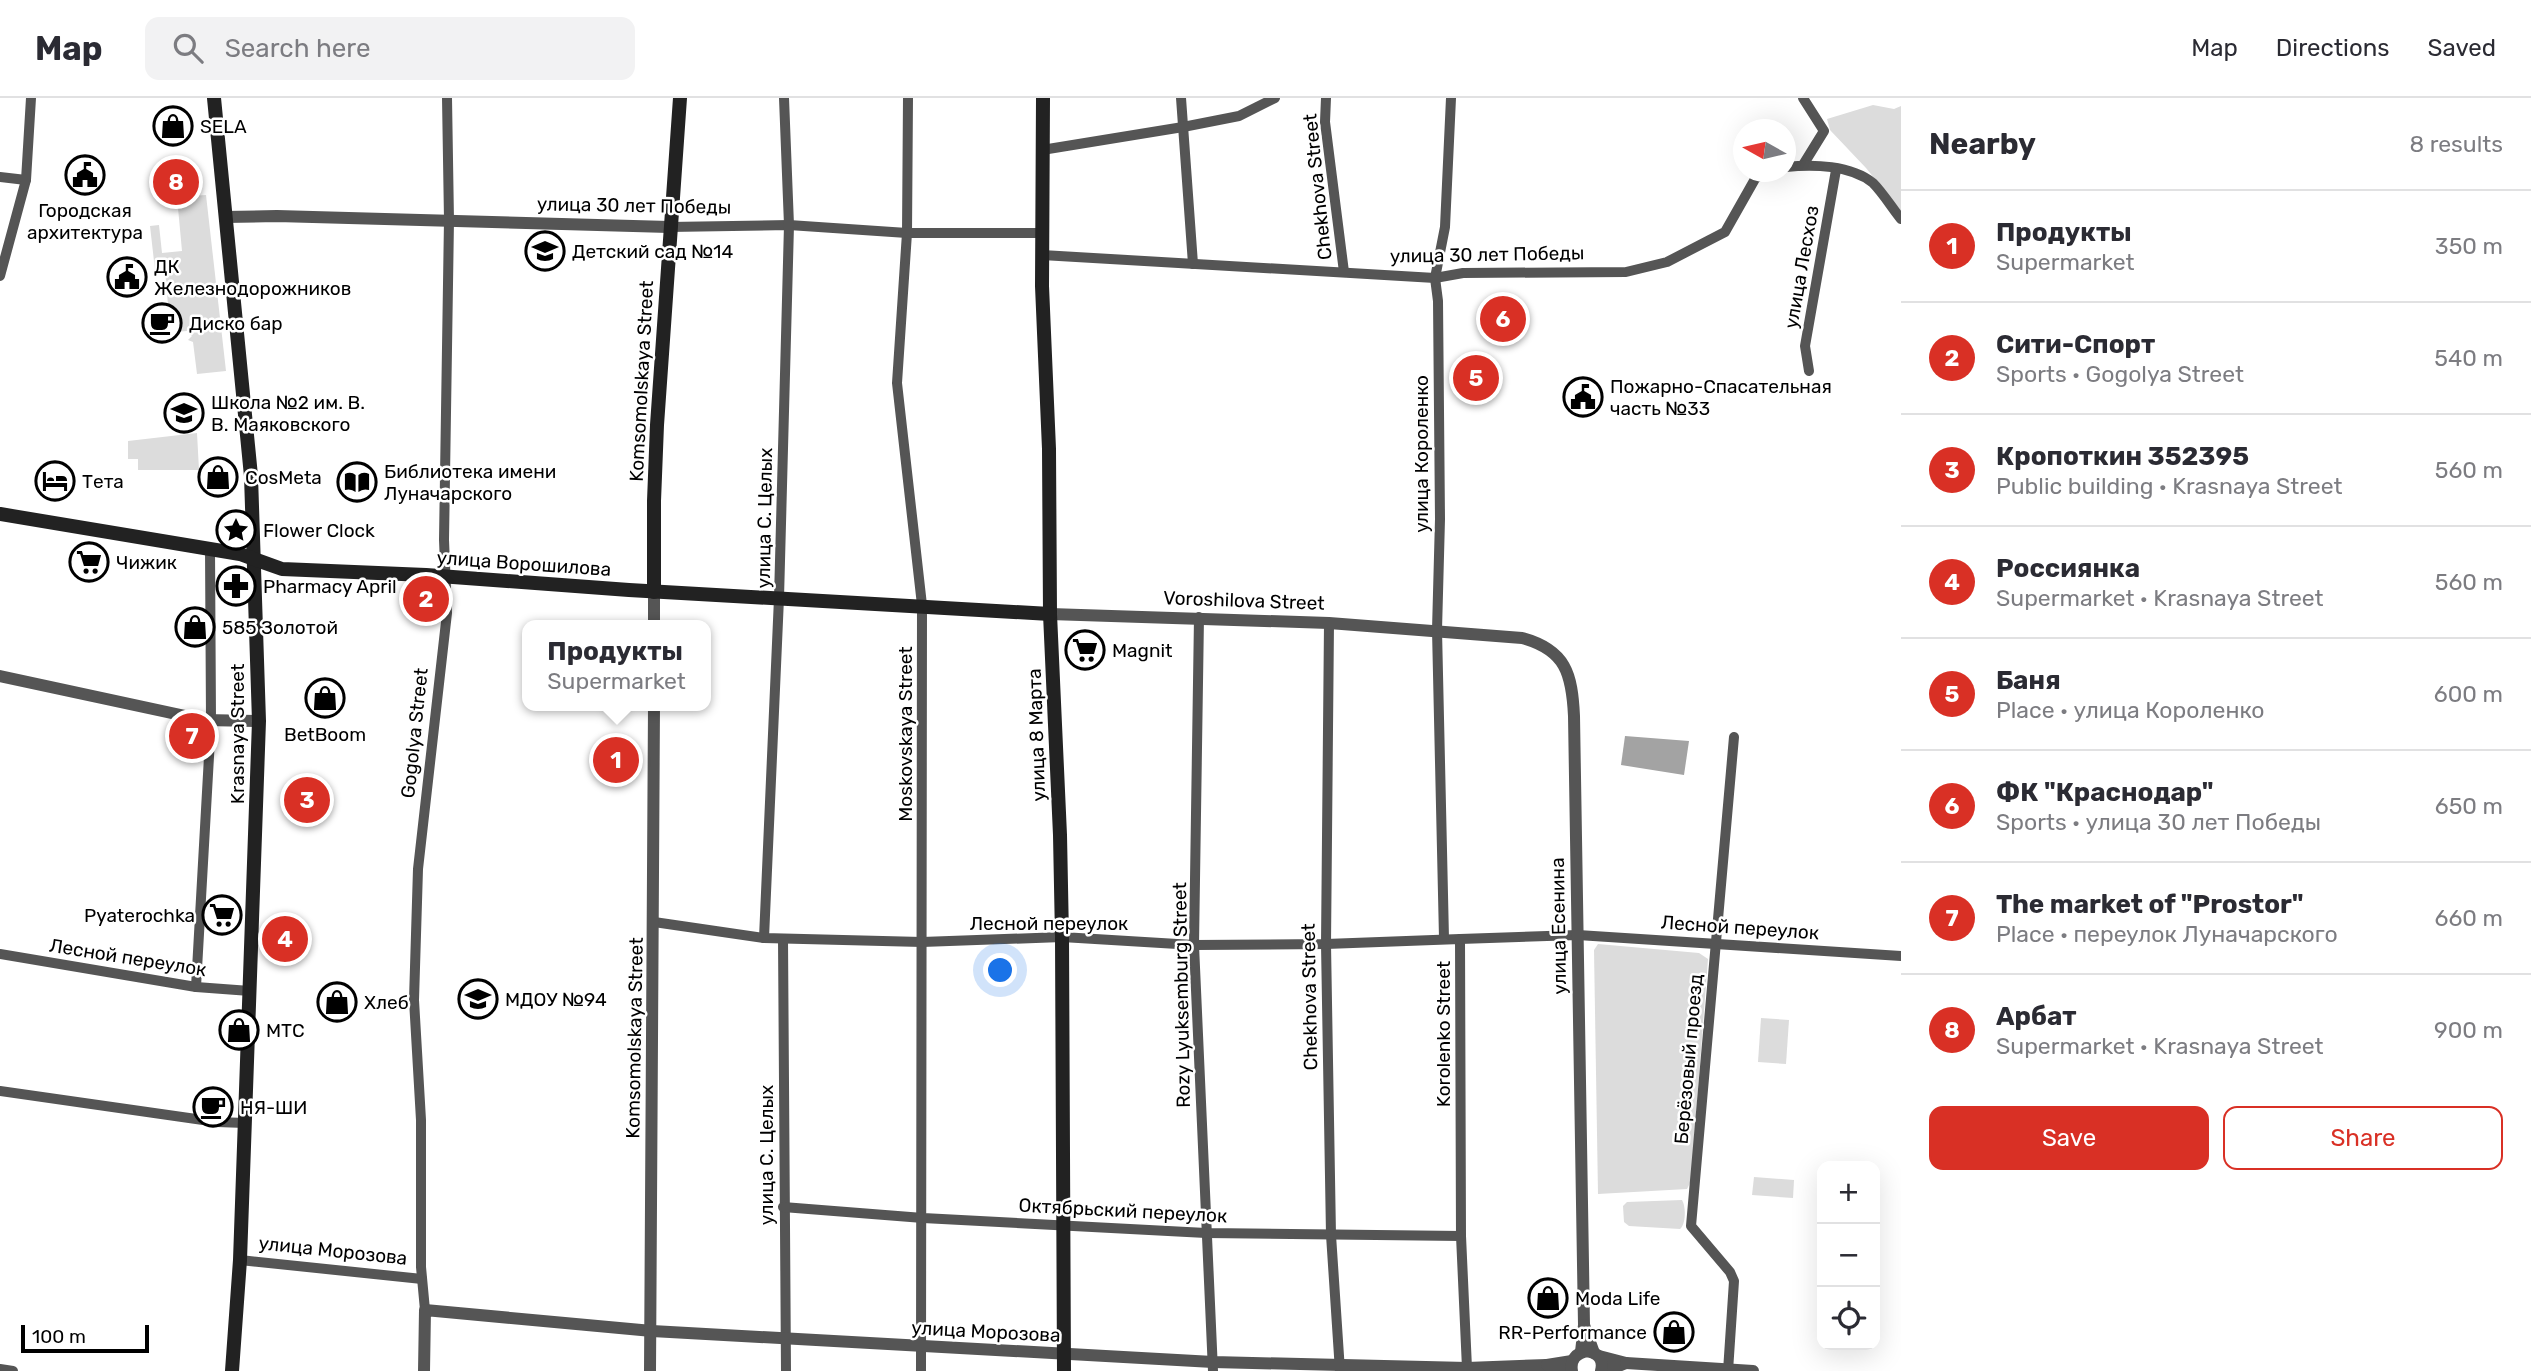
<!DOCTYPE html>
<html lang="en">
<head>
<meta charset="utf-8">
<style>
  :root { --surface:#fff; --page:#f2f2f3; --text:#2b2b33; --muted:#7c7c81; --line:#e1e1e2; --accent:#d93025 }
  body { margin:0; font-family:Rubik,sans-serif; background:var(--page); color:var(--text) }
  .controls { position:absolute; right:21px; bottom:21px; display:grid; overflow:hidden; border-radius:14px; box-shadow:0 7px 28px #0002 }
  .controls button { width:63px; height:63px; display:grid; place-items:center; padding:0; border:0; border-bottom:2px solid var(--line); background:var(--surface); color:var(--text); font:35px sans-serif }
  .compass { position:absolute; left:1733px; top:21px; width:63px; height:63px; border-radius:50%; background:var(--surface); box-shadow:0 7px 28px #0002; rotate:278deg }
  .scale { position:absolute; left:21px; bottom:18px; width:128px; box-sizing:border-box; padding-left:7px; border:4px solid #000; border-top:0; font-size:19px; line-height:24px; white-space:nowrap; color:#000; -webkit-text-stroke:5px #fff; paint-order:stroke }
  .you { position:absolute; left:1001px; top:873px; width:24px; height:24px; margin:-18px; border:5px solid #fff; border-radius:50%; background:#1a73e8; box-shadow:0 0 0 10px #1a73e833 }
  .badge { display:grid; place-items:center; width:46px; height:46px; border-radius:50%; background:var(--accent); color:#fff; font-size:23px; font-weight:700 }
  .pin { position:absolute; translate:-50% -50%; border:4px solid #fff; box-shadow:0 2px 7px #0006 }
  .popup { position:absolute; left:522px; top:522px; width:189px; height:91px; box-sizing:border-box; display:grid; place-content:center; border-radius:14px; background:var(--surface); filter:drop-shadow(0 2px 5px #0005); font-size:23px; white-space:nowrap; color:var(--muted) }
  .popup b { font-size:26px; color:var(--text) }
  .popup::after { content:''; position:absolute; left:50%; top:100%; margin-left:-14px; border:14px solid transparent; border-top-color:var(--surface) }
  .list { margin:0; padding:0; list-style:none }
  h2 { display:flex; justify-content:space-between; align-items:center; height:91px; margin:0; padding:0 28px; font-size:30px }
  h2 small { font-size:23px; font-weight:400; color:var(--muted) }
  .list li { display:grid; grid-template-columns:46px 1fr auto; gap:21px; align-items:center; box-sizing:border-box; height:112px; padding:0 28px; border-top:2px solid var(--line) }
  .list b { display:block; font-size:26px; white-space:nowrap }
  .list p { margin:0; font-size:23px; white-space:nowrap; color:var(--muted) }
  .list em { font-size:23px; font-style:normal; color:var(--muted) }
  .actions { display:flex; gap:14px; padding:21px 28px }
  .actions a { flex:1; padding:16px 0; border:2px solid var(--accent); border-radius:14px; text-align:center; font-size:24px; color:var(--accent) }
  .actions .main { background:var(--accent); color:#fff }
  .icon { flex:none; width:38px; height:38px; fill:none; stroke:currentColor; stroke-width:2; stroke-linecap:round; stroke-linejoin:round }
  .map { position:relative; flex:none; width:1901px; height:1273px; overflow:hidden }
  header { display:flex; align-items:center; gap:42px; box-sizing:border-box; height:98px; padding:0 35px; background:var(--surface); border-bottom:2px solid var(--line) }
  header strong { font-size:33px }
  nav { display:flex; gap:38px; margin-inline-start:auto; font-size:24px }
  .search { width:490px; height:63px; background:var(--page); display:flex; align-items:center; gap:18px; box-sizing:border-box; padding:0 24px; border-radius:14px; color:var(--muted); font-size:26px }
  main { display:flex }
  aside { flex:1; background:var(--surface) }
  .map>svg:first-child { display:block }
</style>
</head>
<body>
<header>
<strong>Map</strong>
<div class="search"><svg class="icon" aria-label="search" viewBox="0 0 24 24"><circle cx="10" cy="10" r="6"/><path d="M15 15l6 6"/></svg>Search here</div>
<nav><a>Map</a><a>Directions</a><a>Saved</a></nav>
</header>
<main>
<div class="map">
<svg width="1901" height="1273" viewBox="0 0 1901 1273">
  <rect width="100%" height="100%" fill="#fff"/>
  <g fill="#dcdcdc">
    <polygon points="1873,7 1894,11 1901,8 1901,113 1866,70 1830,32 1827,21"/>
    <polygon points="206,97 226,273 197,276 193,244 188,242 192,238 187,233 162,235 159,208 168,207 165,172 155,172 150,128 159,127 162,155 182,153 177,99"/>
    <polygon points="197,335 199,372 138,372 138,361 128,361 128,343"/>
    <polygon points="1598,846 1699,855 1708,861 1691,1083 1687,1091 1598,1096 1594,852"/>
    <polygon points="1761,920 1789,922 1786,966 1758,964"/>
    <polygon points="1754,1079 1794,1082 1793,1100 1752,1097"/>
    <path d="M 1682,1102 C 1686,1109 1686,1126 1680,1131 L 1629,1128 L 1624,1124 L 1623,1108 L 1627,1104 Z"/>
  </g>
  <polygon fill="#a3a3a3" points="1625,638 1689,643 1684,677 1621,667"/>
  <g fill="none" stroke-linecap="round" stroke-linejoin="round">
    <g stroke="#555" stroke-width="10">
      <polyline points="908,0 907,135 897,285 922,507 921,1273"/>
      <polyline points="1181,0 1193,166"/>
      <polyline points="1326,0 1325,24 1344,174"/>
      <polyline points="1803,0 1824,33 1803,67"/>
      <polyline points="1042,52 1183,29 1239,18 1275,0"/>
      <path d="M 1786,69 C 1813,66 1851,67 1873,85 C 1883,95 1892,110 1901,121"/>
      <polyline points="0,79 26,82"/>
      <polyline points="669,129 789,127 907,135 1042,135"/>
      <polyline points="1042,157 1435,180 1463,175 1626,174 1667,164 1725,134 1755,81 1765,74"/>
      <polyline points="0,178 26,82 31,0"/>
      <polyline points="1809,273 1805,248 1836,72"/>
      <polyline points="1199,519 1194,847 1213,1273"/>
      <polyline points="1329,525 1326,846 1331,1137 1340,1273"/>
      <polyline points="654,824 764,840 922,844 1062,839 1194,847 1326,846 1460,841 1461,1138 1467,1270"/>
      <polyline points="764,840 779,500 789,127 784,0"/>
      <polyline points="1444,840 1437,532 1440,421 1438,203 1435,180 1445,129 1451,0"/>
      <polyline points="783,841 786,1273"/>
      <polyline points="1460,841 1578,837 1901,858"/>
      <polyline points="0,856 196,889 250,893"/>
      <polyline points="196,889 211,623 210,451"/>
      <polyline points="0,993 217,1024 245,1025"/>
      <polyline points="783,1109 923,1120 1206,1135 1461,1138"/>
      <polyline points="240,1162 422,1181"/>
      <polyline points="425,1212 421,1169 421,1022 414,902 418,771 447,515 444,442 449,122 447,0"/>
      <polyline points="0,1271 13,1273"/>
      <polyline points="1728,1273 1734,1183 1730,1174 1691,1128 1734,639"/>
    </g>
    <g stroke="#555" stroke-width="12">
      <polyline points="225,119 277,118 669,129"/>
      <polyline points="654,494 654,527"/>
      <path d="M 1050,516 L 1329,525 L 1522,540 C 1566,552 1572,576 1574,618 L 1584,1227"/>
      <polyline points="0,578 204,622 259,623"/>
      <polyline points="1581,1254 1584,1227 1594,1255"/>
      <polyline points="1599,1258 1626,1265 1606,1273"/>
      <polyline points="1626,1265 1753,1273"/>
      <polyline points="424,1273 425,1212 652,1233 1213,1264 1467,1270 1547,1267"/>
      <polyline points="650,1273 654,608"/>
      <polyline points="1566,1273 1547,1267 1572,1263"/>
      <path d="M 1572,1273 C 1570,1262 1576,1255 1587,1253 C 1598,1255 1604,1261 1601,1273"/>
    </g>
    <g stroke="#222" stroke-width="14">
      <polyline points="214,0 251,378 259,623 240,1162 232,1273"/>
      <polyline points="1043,0 1042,188 1049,351 1050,516 1060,737 1062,839 1064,1273"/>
      <polyline points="0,416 240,456 282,471 426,477 629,492 1050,516"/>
      <polyline points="654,494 654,403 657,327 680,0"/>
    </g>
  </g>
  <defs>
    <g id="shop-ring" transform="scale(2.0125)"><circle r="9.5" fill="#fff" stroke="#000" stroke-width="1.5"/><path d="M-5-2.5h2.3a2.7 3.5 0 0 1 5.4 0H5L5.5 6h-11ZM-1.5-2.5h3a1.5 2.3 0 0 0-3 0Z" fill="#000"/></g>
    <g id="civic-ring" transform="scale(2.0125)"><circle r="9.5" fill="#fff" stroke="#000" stroke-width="1.5"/><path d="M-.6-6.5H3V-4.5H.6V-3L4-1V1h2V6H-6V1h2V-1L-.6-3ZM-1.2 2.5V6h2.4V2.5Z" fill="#000"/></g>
    <g id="school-ring" transform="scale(2.0125)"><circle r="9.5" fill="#fff" stroke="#000" stroke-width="1.5"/><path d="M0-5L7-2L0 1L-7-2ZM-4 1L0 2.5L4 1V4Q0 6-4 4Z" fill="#000"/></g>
    <g id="cafe-ring" transform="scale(2.0125)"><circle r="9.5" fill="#fff" stroke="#000" stroke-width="1.5"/><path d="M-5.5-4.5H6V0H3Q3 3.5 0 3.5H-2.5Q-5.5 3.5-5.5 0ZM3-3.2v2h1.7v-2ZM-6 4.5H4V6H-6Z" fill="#000"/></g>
    <g id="hotel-ring" transform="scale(2.0125)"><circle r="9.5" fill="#fff" stroke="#000" stroke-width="1.5"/><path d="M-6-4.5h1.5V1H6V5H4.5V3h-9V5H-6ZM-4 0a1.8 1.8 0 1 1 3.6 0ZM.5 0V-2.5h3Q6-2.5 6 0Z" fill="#000"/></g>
    <g id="library-ring" transform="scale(2.0125)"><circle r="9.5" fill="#fff" stroke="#000" stroke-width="1.5"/><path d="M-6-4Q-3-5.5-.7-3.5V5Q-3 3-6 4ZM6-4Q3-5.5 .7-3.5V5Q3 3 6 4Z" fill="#000"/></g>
    <g id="sight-ring" transform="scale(2.0125)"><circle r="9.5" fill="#fff" stroke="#000" stroke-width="1.5"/><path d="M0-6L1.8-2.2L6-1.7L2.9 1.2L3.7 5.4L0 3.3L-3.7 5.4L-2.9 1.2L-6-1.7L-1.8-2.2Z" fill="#000"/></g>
    <g id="supermarket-ring" transform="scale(2.0125)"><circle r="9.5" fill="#fff" stroke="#000" stroke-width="1.5"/><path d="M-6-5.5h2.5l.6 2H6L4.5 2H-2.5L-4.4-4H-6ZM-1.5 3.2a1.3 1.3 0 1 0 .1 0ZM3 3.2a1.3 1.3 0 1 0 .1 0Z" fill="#000"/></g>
    <g id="pharmacy-ring" transform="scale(2.0125)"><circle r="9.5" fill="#fff" stroke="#000" stroke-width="1.5"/><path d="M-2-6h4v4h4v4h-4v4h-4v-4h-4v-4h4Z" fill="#000"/></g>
  </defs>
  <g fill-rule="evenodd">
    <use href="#shop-ring" x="173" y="28"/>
    <use href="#civic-ring" x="85" y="77"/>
    <use href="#school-ring" x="545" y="153"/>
    <use href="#civic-ring" x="127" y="179"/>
    <use href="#cafe-ring" x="162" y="225"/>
    <use href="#civic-ring" x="1583" y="299"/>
    <use href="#school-ring" x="184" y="315"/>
    <use href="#shop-ring" x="218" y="379"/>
    <use href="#hotel-ring" x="55" y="383"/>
    <use href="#library-ring" x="357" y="384"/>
    <use href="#sight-ring" x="236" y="432"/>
    <use href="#supermarket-ring" x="89" y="464"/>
    <use href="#pharmacy-ring" x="236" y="488"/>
    <use href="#shop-ring" x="195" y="529"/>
    <use href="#supermarket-ring" x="1085" y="552"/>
    <use href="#shop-ring" x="325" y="600"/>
    <use href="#supermarket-ring" x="222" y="817"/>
    <use href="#school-ring" x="478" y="901"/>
    <use href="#shop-ring" x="337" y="904"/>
    <use href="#shop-ring" x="239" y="932"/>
    <use href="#cafe-ring" x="213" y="1009"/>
    <use href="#shop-ring" x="1548" y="1200"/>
    <use href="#shop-ring" x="1674" y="1234"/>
  </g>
  <g text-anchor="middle" stroke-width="5" stroke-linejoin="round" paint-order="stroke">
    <g font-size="19" fill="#000" stroke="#fff" text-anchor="start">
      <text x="200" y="35">SELA</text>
      <text x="85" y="119" text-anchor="middle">Городская<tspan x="85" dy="22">архитектура</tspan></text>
      <text x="572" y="160">Детский сад №14</text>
      <text x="154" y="175">ДК<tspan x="154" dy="22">Железнодорожников</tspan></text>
      <text x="189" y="232">Диско бар</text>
      <text x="1610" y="295">Пожарно-Спасательная<tspan x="1610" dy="22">часть №33</tspan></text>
      <text x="211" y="311">Школа №2 им. В.<tspan x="211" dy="22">В. Маяковского</tspan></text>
      <text x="384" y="380">Библиотека имени<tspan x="384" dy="22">Луначарского</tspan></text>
      <text x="245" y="386">CosMeta</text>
      <text x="82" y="390">Тета</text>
      <text x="263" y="439">Flower Clock</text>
      <text x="116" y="471">Чижик</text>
      <text x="263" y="495">Pharmacy April</text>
      <text x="222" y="536">585 Золотой</text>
      <text x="1112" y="559">Magnit</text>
      <text x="325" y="643" text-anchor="middle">BetBoom</text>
      <text x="195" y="824" text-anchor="end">Pyaterochka</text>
      <text x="505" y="908">МДОУ №94</text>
      <text x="364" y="911">Хлеб</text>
      <text x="266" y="939">МТС</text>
      <text x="240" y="1016">НЯ-ШИ</text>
      <text x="1575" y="1207">Moda Life</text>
      <text x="1647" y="1241" text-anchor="end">RR-Performance</text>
    </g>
    <g font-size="19" fill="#000" stroke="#fff">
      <text transform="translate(1317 89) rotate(-96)" y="7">Chekhova Street</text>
      <text transform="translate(634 107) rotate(1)" y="7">улица 30 лет Победы</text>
      <text transform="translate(1487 156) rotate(-1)" y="7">улица 30 лет Победы</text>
      <text transform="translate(1801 169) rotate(-80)" y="7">улица Лесхоз</text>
      <text transform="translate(641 283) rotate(-87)" y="7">Komsomolskaya Street</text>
      <text transform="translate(1421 356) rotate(-90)" y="7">улица Короленко</text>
      <text transform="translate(764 420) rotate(-89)" y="7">улица С. Целых</text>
      <text transform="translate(524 465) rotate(4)" y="7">улица Ворошилова</text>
      <text transform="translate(1244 502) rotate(2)" y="7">Voroshilova Street</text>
      <text transform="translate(414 635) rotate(-84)" y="7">Gogolya Street</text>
      <text transform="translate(237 636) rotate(-90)" y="7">Krasnaya Street</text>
      <text transform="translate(905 636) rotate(-90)" y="7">Moskovskaya Street</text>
      <text transform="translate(1036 637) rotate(-92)" y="7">улица 8 Марта</text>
      <text x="1049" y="832">Лесной переулок</text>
      <text transform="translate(1558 828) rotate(-91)" y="7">улица Есенина</text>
      <text transform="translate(1740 829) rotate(4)" y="7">Лесной переулок</text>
      <text transform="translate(128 859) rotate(9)" y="7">Лесной переулок</text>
      <text transform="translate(1181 897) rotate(-91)" y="7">Rozy Lyuksemburg Street</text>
      <text transform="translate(1309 899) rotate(-91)" y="7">Chekhova Street</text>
      <text transform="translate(1443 936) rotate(-90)" y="7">Korolenko Street</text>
      <text transform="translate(634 940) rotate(-89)" y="7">Komsomolskaya Street</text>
      <text transform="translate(1688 961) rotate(-85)" y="7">Берёзовый проезд</text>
      <text transform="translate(766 1057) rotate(-90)" y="7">улица С. Целых</text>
      <text transform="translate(1123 1112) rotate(3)" y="7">Октябрьский переулок</text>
      <text transform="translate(333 1152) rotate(6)" y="7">улица Морозова</text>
      <text transform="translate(986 1233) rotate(3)" y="7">улица Морозова</text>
    </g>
  </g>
</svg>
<div class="controls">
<button>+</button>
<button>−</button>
<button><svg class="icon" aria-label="locate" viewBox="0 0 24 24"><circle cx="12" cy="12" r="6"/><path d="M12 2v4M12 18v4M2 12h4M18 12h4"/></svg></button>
</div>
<svg class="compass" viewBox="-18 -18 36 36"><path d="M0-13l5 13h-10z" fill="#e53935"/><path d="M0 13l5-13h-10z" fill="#7c7c81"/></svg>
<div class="scale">100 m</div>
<div class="you"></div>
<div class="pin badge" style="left:616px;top:662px">1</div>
<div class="popup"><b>Продукты</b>Supermarket</div>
<div class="pin badge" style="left:426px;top:501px">2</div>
<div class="pin badge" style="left:307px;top:702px">3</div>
<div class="pin badge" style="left:285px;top:841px">4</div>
<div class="pin badge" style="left:1476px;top:280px">5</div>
<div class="pin badge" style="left:1503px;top:221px">6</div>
<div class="pin badge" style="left:192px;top:638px">7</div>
<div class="pin badge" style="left:176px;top:84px">8</div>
</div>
<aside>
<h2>Nearby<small>8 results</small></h2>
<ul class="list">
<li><span class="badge">1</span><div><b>Продукты</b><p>Supermarket</p></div><em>350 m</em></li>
<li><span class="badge">2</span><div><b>Сити-Спорт</b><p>Sports · Gogolya Street</p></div><em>540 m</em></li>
<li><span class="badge">3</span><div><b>Кропоткин 352395</b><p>Public building · Krasnaya Street</p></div><em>560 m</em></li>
<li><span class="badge">4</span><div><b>Россиянка</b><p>Supermarket · Krasnaya Street</p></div><em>560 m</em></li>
<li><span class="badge">5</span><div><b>Баня</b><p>Place · улица Короленко</p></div><em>600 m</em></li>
<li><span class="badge">6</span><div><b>ФК &quot;Краснодар&quot;</b><p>Sports · улица 30 лет Победы</p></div><em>650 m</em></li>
<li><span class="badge">7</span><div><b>The market of &quot;Prostor&quot;</b><p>Place · переулок Луначарского</p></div><em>660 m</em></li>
<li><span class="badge">8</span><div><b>Арбат</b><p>Supermarket · Krasnaya Street</p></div><em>900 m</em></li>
</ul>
<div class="actions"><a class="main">Save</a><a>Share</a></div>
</aside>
</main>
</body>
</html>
